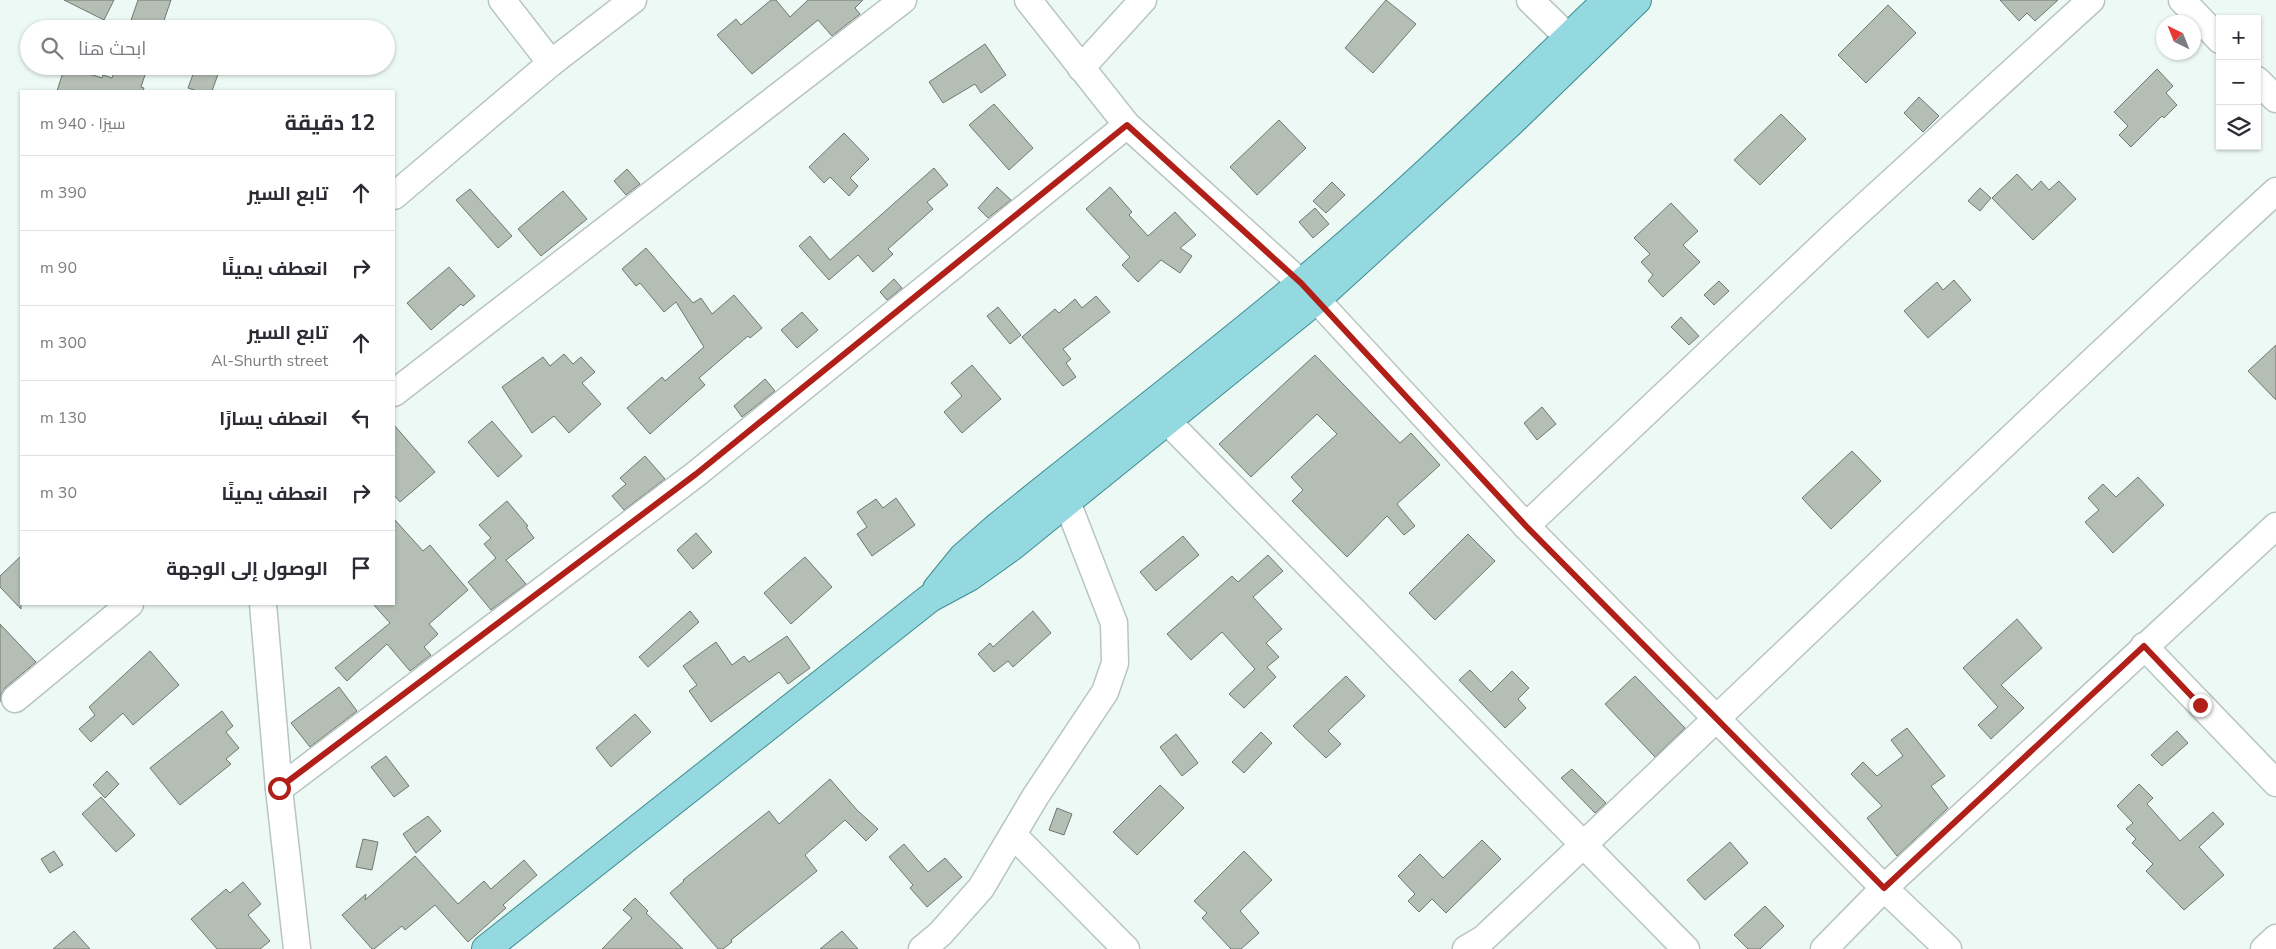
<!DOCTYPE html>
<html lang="ar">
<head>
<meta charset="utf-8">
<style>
  :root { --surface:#fff; --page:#f7f7f7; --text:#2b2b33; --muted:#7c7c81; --line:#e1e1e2 }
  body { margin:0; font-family:"Nunito Sans",Cairo,sans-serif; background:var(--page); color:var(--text); direction:rtl }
  .controls { position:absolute; right:15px; top:15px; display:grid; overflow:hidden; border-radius:0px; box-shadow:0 1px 4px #0004 }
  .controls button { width:45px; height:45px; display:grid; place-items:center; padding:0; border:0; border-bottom:1px solid var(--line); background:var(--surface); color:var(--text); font:25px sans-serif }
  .compass { position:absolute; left:2156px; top:15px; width:45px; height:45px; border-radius:50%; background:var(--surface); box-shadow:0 1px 4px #0004; rotate:317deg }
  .stop { position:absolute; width:15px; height:15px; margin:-11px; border:4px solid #b02018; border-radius:50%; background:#fff }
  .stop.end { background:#b02018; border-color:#fff; box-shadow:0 1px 5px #0008 }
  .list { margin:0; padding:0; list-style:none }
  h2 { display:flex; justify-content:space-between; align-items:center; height:65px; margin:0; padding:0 20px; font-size:21px }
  h2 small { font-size:16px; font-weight:400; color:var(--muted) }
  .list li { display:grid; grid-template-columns:32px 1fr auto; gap:15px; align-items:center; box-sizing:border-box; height:75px; padding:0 20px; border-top:1px solid var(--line) }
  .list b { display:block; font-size:19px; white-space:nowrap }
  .list p { margin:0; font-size:16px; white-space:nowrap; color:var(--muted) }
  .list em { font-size:16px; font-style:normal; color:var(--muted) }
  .icon { flex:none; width:28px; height:28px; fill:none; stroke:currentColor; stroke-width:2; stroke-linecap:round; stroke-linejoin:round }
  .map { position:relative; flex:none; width:2276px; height:949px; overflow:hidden; direction:ltr }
  .search { position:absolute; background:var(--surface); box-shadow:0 1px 4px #0004; left:20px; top:20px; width:375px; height:55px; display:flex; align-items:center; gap:12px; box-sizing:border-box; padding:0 18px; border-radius:28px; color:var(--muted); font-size:19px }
  .panel { position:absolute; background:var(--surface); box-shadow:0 1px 4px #0004; left:20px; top:90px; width:375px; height:515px; border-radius:0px; direction:rtl }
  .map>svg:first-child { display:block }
</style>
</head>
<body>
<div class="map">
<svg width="2276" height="949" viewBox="0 0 2276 949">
  <rect width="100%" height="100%" fill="#ecf9f5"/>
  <g fill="#b5beb5" stroke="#707870">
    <polygon points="64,0 114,0 104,20"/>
    <polygon points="138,0 171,0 161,29 128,29"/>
    <polygon points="771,0 776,0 790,17 808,0 863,0 855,8 860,14 832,36 818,20 752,74 717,35 736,19 741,25"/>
    <polygon points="1386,0 1416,24 1373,73 1345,48"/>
    <polygon points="2000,0 2058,0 2035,21 2027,13 2019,21"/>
    <polygon points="1888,5 1916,33 1866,83 1838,55"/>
    <polygon points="985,44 1006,75 981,93 975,84 943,103 929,82"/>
    <polygon points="65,66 102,78 103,75 112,78 116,66 148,66 141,87 144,88 143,91 57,91"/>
    <polygon points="196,66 221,66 212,91 197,91 188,88"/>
    <polygon points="2157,69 2173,86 2166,93 2177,105 2164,118 2162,116 2131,147 2119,135 2128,126 2114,112"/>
    <polygon points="1919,97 1939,116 1923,132 1904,113"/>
    <polygon points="994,104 1033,148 1009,170 969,125"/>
    <polygon points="1781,114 1806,139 1760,185 1734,160"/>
    <polygon points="1279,120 1306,148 1257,195 1230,167"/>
    <polygon points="844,133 869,159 850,178 858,186 849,196 830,177 824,183 809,167"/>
    <polygon points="934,168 948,185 927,202 933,209 888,249 893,254 873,272 858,255 829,280 799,246 810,236 830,260"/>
    <polygon points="627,169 640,184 626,195 614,181"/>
    <polygon points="2017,174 2032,190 2041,181 2049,190 2059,181 2076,199 2033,240 1992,198"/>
    <polygon points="1332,182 1345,195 1326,213 1313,201"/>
    <polygon points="997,187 1011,200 988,218 978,208"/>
    <polygon points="1110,187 1132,212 1129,215 1148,236 1175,212 1196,235 1180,248 1192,256 1180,273 1161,260 1138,282 1122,265 1130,257 1086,209"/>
    <polygon points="1980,188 1991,198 1980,211 1968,201"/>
    <polygon points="470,189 512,236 498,248 456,200"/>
    <polygon points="563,191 587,219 541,256 518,229"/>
    <polygon points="1671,203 1698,231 1683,245 1700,262 1663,297 1648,281 1653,275 1641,262 1650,254 1634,238"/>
    <polygon points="1315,208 1329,224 1313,238 1299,222"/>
    <polygon points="646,248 693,303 701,298 712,314 734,295 762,328 750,338 748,336 699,378 705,385 650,434 627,408 662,377 665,381 704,347 676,302 664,312 640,283 636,286 622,269"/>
    <polygon points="449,267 475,296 463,306 461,304 431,330 407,303"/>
    <polygon points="894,279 902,288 887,300 880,292"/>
    <polygon points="1954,280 1971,300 1928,338 1904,311 1937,282 1943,290"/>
    <polygon points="1719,281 1729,291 1714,305 1704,295"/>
    <polygon points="1096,296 1110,312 1063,349 1071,359 1066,363 1076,377 1063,386 1022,337 1055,309 1059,313 1075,299 1082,308"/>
    <polygon points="998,307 1021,335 1010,344 987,316"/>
    <polygon points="802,312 818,330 797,348 781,330"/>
    <polygon points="1681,317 1699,336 1689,345 1671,327"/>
    <polygon points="2276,345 2276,400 2248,371"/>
    <polygon points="564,354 573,364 581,357 595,372 582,383 601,404 569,433 554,416 532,433 502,387 543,357 550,366"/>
    <polygon points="1315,355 1400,443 1411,433 1440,465 1397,504 1415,526 1404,535 1387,516 1347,557 1292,501 1303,490 1291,477 1337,434 1317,414 1251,477 1219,444"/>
    <polygon points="972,365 1001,399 962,433 944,412 962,396 951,383"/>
    <polygon points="765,379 775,391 742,417 734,406"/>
    <polygon points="1542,407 1556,424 1537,440 1524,423"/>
    <polygon points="492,421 522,456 498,477 468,442"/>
    <polygon points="394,425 435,472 400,502 394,495"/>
    <polygon points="1852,451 1881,481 1831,529 1802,498"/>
    <polygon points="645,456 665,479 624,510 612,496 626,484 620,478"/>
    <polygon points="2138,477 2164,505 2113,553 2085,522 2099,510 2088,498 2103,484 2116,497"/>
    <polygon points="896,498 915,525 872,556 857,534 867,527 857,512 876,499 883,508"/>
    <polygon points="507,501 528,526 526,527 534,538 506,560 526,584 491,610 468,582 496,558 484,544 491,538 479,525"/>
    <polygon points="394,519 423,551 430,545 468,590 429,624 438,634 424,647 431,655 410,671 387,644 347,681 335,668 390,623 373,604 394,604"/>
    <polygon points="696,533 712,552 693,569 677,550"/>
    <polygon points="1468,534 1495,561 1435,620 1409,593"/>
    <polygon points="1183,536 1199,555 1156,591 1140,572"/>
    <polygon points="1268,555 1283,571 1253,597 1282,629 1266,643 1279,657 1267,667 1276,677 1244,708 1229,694 1255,669 1222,632 1191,660 1167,634 1232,576 1238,582"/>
    <polygon points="21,556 21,609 0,587 0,576"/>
    <polygon points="805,557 832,587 791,624 764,593"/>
    <polygon points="690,611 699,622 648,667 639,657"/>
    <polygon points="1033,611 1051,633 1013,667 1008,661 994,672 978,654 990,643 993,647"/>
    <polygon points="2017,619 2042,648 2001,685 2024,708 1991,739 1978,725 1998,707 1963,668"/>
    <polygon points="0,624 36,662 5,688 1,694 0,702"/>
    <polygon points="787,636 810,668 788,684 779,672 711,722 689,691 697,685 683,666 716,642 732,665 744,656 749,662"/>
    <polygon points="150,651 179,685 133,725 123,713 91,742 79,729 95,715 89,707"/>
    <polygon points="1470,670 1491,692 1512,671 1529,688 1518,699 1526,708 1505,728 1459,680"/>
    <polygon points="1346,676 1365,696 1328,731 1341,744 1326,758 1293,726"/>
    <polygon points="1635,676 1685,728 1655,757 1605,704"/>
    <polygon points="339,687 357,711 310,747 291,723"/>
    <polygon points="222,711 233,726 226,732 239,748 226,759 231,764 180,805 150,768"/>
    <polygon points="635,714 651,732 611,767 596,748"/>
    <polygon points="1907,728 1945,776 1931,786 1948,808 1897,856 1867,818 1882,806 1851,774 1863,762 1877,776 1903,756 1891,740"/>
    <polygon points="2177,731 2188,743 2162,766 2151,755"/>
    <polygon points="1261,732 1272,743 1244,773 1232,762"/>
    <polygon points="1176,734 1198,763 1182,776 1160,747"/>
    <polygon points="386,756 409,786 394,797 371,767"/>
    <polygon points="1572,769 1606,803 1595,813 1561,778"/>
    <polygon points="107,771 119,784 105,798 93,785"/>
    <polygon points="830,779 857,810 878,829 866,841 845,820 805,855 817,871 731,940 732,942 723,949 718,949 670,893 684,881 683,880 769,811 779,824"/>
    <polygon points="2139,784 2153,798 2147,804 2180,841 2213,812 2224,824 2199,847 2224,875 2184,910 2146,871 2153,864 2132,843 2136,839 2126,829 2133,823 2117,806"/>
    <polygon points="1160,785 1184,808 1137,855 1113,832"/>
    <polygon points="101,797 135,835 116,852 82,814"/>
    <polygon points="1057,808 1072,814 1064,835 1049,830"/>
    <polygon points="428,816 441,831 416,853 403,834"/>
    <polygon points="363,839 378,842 372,870 356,867"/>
    <polygon points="1482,840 1501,859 1446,913 1432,899 1419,912 1408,901 1415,894 1398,876 1420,854 1443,878"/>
    <polygon points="1730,842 1748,863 1705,900 1687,880"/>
    <polygon points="904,844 928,872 945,858 962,877 927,907 910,888 913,885 889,857"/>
    <polygon points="54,851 63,865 50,873 41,859"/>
    <polygon points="1244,851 1272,880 1240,911 1259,933 1241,949 1231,949 1202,918 1207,913 1194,901"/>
    <polygon points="415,856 458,904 484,881 491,889 524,860 537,875 503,905 506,908 468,942 435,905 405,930 402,926 374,949 372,949 342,915 366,894 365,900"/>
    <polygon points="243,882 261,904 248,915 270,941 260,949 217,949 191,919 226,889 230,893"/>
    <polygon points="635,898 648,911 646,913 683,949 602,949 632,918 623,910"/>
    <polygon points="1765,906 1784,926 1760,949 1748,949 1734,935"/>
    <polygon points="74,931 90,949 53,949"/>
    <polygon points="842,931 858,949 820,949"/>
  </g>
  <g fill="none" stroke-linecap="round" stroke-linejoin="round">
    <g stroke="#b8c5c0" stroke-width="29">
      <g id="minor">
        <polyline points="502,0 551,63"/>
        <polyline points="1028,0 1127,125 1301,283 1526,526 1884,888 1948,949"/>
        <polyline points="1530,0 1568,37"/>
        <polyline points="2182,0 2220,40"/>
        <polyline points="1081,68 1143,0"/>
        <polyline points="2257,80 2276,99"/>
        <polyline points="394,196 551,63 633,0"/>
        <polyline points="394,393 903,0"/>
        <polyline points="1168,422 1686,949"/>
        <polyline points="1526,526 1840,229 2091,0"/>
        <polyline points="263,604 279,789 297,949"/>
        <polyline points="2144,646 2276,783"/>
        <polyline points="15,699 130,604"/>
        <polyline points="279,789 696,474 1127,125"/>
        <polyline points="1013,835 1126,949"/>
        <polyline points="922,949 940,934 981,888 1035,797 1105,692 1115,663 1114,623 1067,502"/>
        <path d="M 1466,949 L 1483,939 C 1749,691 2008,436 2276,191"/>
        <polyline points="1824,949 1884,888 2276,526"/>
        <polyline points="2264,949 2276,938"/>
      </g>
    </g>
    <g stroke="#3f8c92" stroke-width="30">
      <g id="major">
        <path d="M 937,589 L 963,557 L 996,528 C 1097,446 1201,367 1300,284 C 1407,195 1507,97 1607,0"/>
        <polyline points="486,949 930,598 969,577 1011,547 1316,300 1508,125 1637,0"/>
      </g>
    </g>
    <use href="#minor" stroke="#fff" stroke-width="26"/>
    <use href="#major" stroke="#94d9df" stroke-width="28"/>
  </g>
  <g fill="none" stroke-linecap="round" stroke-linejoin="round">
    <polyline stroke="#b02018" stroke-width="6" points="279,788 696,474 1127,125 1301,283 1526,526 1884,888 2144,646 2200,705"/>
  </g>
</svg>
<div class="controls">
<button>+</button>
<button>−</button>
<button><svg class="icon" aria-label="layers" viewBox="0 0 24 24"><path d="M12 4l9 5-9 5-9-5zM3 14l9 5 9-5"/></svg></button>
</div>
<svg class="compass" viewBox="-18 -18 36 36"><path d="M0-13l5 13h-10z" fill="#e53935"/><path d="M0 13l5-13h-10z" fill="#7c7c81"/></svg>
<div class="stop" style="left:279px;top:788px"></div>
<div class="stop end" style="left:2200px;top:705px"></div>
<div class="search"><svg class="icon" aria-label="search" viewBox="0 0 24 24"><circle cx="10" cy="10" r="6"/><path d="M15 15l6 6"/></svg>ابحث هنا</div>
<section class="panel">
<h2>12 دقيقة<small>سيرًا · 940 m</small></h2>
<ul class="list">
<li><svg class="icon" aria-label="ahead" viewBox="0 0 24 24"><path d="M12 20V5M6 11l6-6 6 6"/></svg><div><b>تابع السير</b></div><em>390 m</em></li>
<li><svg class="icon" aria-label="right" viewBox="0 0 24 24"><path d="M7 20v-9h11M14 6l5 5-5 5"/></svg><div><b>انعطف يمينًا</b></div><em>90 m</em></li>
<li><svg class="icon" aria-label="ahead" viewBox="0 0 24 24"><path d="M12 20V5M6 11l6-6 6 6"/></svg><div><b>تابع السير</b><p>Al-Shurth street</p></div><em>300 m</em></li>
<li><svg class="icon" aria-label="left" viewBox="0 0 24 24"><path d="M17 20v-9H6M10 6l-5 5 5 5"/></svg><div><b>انعطف يسارًا</b></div><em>130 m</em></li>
<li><svg class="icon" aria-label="right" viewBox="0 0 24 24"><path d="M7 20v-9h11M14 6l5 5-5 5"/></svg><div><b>انعطف يمينًا</b></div><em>30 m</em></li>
<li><svg class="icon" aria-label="arrive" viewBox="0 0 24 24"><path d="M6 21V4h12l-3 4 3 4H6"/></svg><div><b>الوصول إلى الوجهة</b></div></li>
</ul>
</section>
</div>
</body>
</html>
